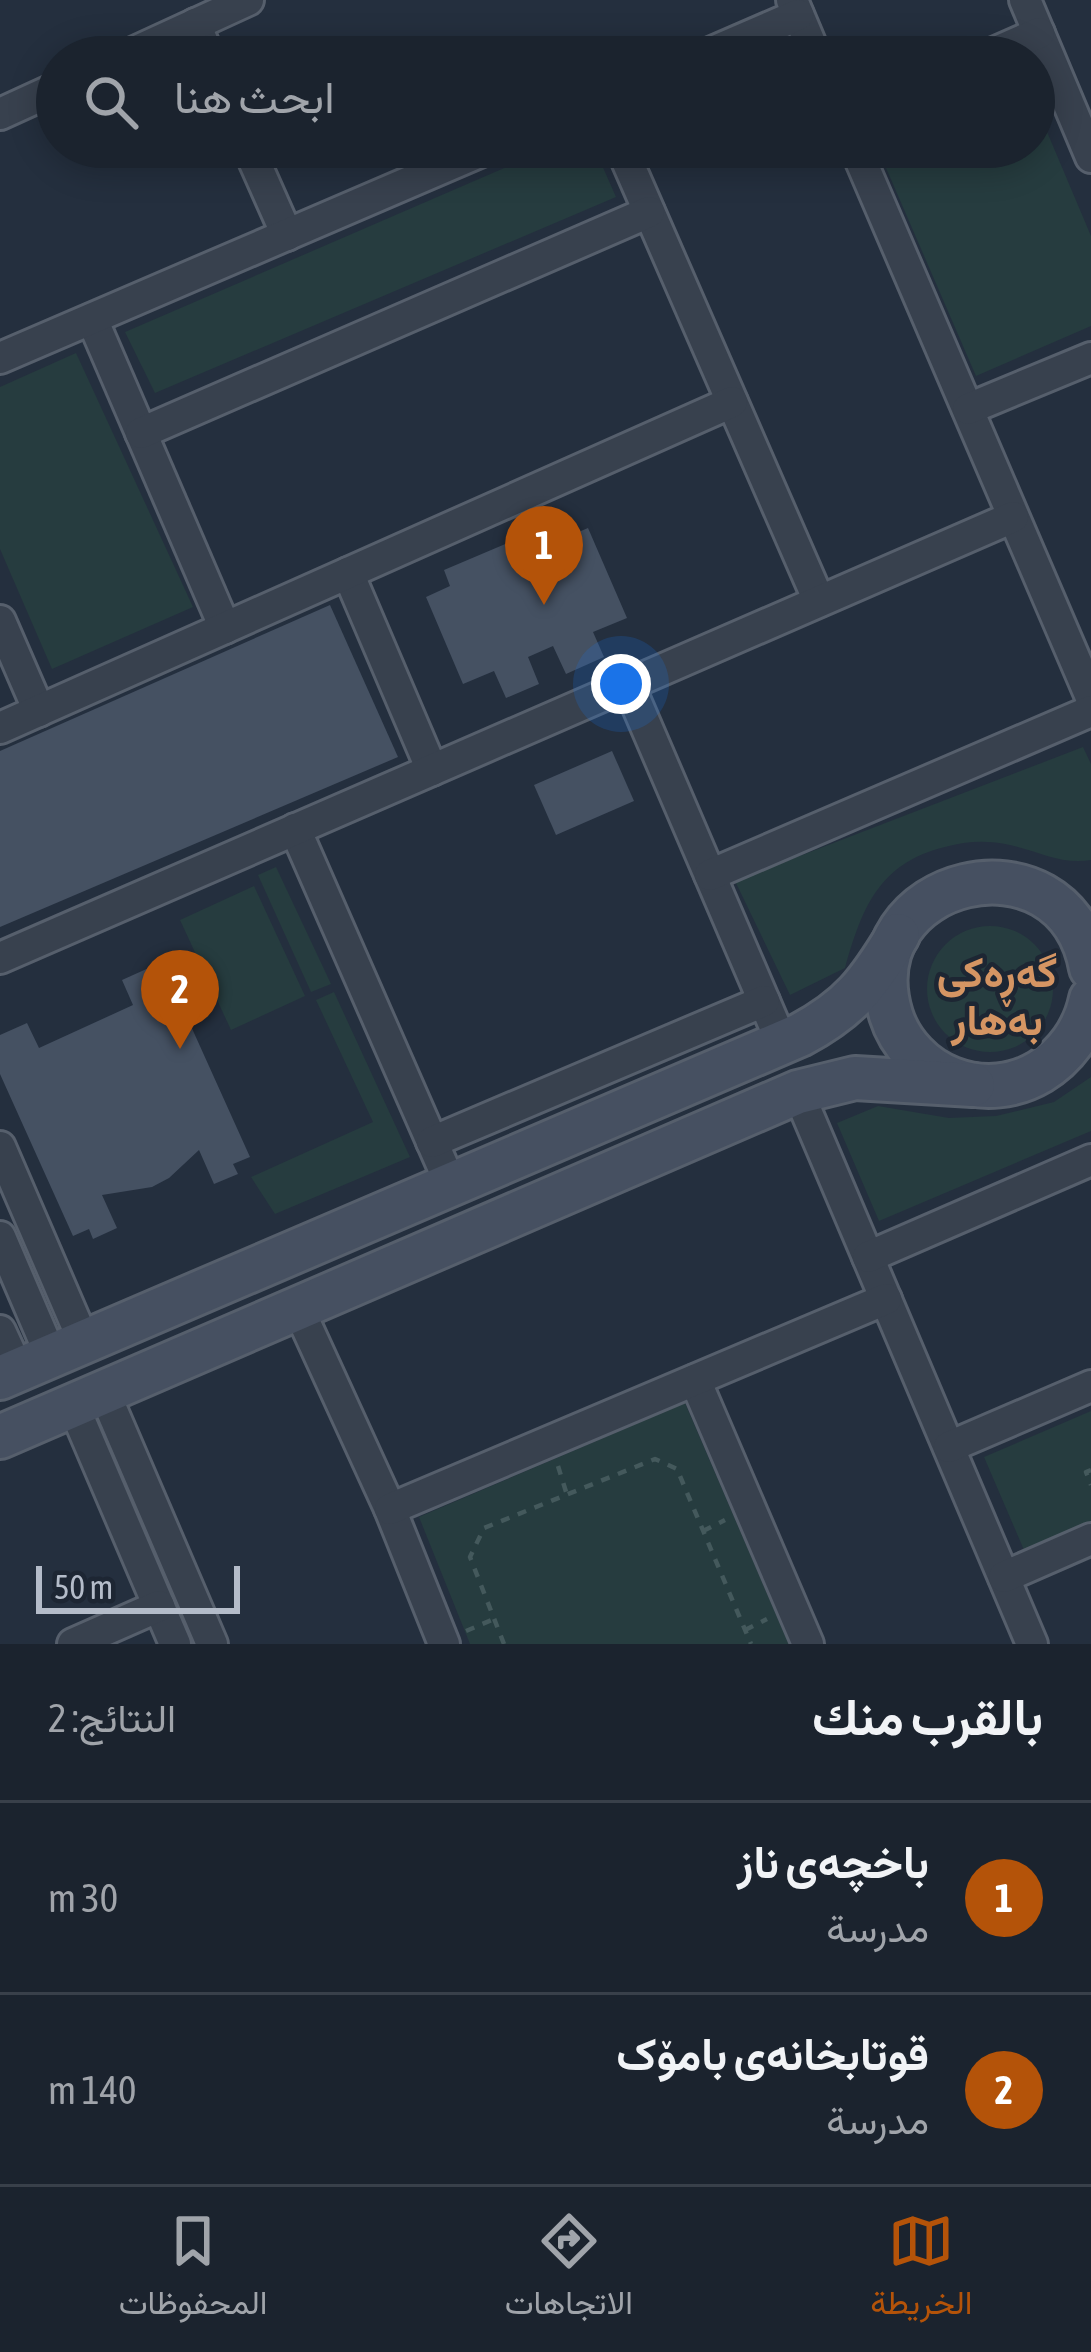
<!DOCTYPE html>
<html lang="ar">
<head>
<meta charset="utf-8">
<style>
  :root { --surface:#1b232e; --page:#242b36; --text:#f1f3f6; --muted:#a0a4aa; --line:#39404a; --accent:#b45309 }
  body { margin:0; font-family:"Asap Condensed",Vazirmatn,sans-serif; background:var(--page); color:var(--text); direction:rtl }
  .scale { position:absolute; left:36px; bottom:30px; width:204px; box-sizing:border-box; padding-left:12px; border:6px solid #b4bcc9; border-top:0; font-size:33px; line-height:42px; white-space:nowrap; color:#b4bcc9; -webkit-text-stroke:9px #1d2633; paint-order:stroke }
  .you { position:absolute; left:621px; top:684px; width:42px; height:42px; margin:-30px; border:9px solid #fff; border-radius:50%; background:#1a73e8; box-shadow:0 0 0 18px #1a73e833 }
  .badge { display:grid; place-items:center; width:78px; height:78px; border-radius:50%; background:var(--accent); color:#fff; font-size:39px; font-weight:700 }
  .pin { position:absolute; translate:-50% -99px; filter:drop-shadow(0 3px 6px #0008) }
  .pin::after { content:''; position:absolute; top:63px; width:42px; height:36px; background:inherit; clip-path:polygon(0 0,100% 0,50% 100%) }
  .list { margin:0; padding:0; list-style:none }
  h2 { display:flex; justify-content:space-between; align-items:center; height:156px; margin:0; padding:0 48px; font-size:51px }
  h2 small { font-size:39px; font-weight:400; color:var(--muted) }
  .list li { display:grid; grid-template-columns:78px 1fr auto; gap:36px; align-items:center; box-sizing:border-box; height:192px; padding:0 48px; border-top:3px solid var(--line) }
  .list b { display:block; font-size:45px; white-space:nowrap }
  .list p { margin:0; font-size:39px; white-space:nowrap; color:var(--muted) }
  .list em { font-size:39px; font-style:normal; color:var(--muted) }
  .icon { flex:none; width:66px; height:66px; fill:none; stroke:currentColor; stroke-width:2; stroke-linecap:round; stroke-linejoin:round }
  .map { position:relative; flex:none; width:1091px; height:1644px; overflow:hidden; direction:ltr }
  .search { position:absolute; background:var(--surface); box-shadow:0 6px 30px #0003; left:36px; right:36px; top:36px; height:132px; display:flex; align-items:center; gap:30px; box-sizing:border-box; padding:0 42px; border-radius:66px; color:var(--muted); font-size:45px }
  .sheet { height:540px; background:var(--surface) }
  nav { display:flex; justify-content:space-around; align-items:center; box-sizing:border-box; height:168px; border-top:3px solid var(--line); background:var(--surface); font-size:33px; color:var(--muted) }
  nav a { display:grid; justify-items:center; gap:6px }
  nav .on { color:var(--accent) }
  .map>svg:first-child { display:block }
</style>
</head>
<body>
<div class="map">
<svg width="1091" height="1644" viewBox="0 0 1091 1644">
  <rect width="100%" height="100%" fill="#242f3e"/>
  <g fill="#263c3f">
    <polygon points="1034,101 1091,236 1091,326 976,376 877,147 1034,147"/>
    <polygon points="553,147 594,147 616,197 155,393 125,332"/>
    <polygon points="76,353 193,607 52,669 0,549 0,387"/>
    <path d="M 1083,747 L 1091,764 L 1091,860 C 1062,865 1038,851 1010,845 C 987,840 967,841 945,847 C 879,863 862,908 845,968 L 790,995 L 735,881 Z"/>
    <polygon points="276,867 331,984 311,992 258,875"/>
    <polygon points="254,886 305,996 231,1030 180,920"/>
    <circle cx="990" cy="989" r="63"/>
    <polygon points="334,992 410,1157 275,1214 251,1177 373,1122 316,1000"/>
    <polygon points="1091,1077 1091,1131 879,1221 837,1123 878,1106 949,1118 996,1116 1054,1102"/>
    <polygon points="685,1403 789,1644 470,1644 419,1517"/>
    <polygon points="1091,1411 1091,1521 1024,1550 984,1457"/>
  </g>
  <g fill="#455162">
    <polygon points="555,523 562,539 588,528 627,618 593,632 604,657 566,674 553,646 528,657 539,684 506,698 494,671 463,684 426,597 450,586 444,570"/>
    <polygon points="330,605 398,757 0,927 0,751"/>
    <polygon points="612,751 634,801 556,835 534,785"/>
    <polygon points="162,962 250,1157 233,1164 238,1174 214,1184 199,1150 169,1178 152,1187 102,1195 117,1228 93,1239 89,1229 73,1236 0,1074 0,1035 27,1023 39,1048 133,1005 122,980"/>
  </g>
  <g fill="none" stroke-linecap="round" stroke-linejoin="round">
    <g stroke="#565f6c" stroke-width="36">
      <g id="street">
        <polyline points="792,0 816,57"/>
        <polyline points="1025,0 1091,157"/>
        <polyline points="195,24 209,57"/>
        <polyline points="124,57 248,0"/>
        <polyline points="701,57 798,15"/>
        <polyline points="985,57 1039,33"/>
        <polyline points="0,114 57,88"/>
        <polyline points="248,147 287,235"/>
        <polyline points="621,147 819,601"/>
        <polyline points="855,147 1091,697"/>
        <polyline points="92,319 225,628"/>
        <polyline points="0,358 491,147"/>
        <polyline points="968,409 1091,358"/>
        <polyline points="141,433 649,212"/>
        <polyline points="348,573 432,770"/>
        <polyline points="0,621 39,711"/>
        <polyline points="628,684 782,1043"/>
        <polyline points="0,728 732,402"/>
        <polyline points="295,829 451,1185"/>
        <polyline points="710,875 1091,711"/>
        <polyline points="0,958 1013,517"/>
        <polyline points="798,1092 1032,1644"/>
        <polyline points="432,1142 764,1001"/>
        <polyline points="0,1147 84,1342"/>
        <polyline points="0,1237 51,1356"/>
        <polyline points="868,1257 1091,1160"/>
        <polyline points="298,1308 390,1509 444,1644"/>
        <polyline points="0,1331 18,1370"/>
        <polyline points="695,1380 808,1644"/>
        <polyline points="104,1392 212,1644"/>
        <polyline points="73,1405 175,1644"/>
        <polyline points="949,1447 1091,1386"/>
        <polyline points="390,1509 886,1299"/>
        <polyline points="1004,1577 1091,1539"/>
        <polyline points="73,1644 159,1606"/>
      </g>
    </g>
    <g stroke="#565f6c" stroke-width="48">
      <g id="secondary">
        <path d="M 1091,968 C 1065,825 849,876 891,1015 C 900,1044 924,1069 952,1079 C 1015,1103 1078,1062 1091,999"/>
        <path d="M 0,1378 L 800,1035 C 851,1008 869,983 898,935"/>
        <polyline points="0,1437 798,1092 855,1078 973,1085"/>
      </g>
    </g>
    <g stroke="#44595c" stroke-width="4.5" stroke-dasharray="9 9" stroke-linecap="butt">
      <polyline points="558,1466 567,1495"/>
      <polyline points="1091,1470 1086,1472 1091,1485"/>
      <polyline points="703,1531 725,1520"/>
      <polyline points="745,1630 767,1619"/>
      <polyline points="466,1631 494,1619"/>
      <polyline points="504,1644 470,1557 484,1528 655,1459 677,1469 751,1644"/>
    </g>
    <use href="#street" stroke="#38414e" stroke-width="30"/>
    <use href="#secondary" stroke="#465061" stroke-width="42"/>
  </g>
  <g text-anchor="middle" stroke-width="9" stroke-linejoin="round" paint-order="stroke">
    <g font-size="42" font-weight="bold" fill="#d59563" stroke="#1d2633">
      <text x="997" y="987">گەڕەکی<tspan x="997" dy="48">بەهار</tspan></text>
    </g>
  </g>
</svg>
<div class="scale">50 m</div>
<div class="you"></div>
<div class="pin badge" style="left:544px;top:605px">1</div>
<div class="pin badge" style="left:180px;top:1049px">2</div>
<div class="search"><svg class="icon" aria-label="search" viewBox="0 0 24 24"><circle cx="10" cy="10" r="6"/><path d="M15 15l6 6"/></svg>ابحث هنا</div>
</div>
<section class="sheet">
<h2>بالقرب منك<small>النتائج: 2</small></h2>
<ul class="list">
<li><span class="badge">1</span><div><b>باخچەی ناز</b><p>مدرسة</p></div><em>30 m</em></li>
<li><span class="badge">2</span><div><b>قوتابخانەی بامۆک</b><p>مدرسة</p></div><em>140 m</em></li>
</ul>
</section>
<nav>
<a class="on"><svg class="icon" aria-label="map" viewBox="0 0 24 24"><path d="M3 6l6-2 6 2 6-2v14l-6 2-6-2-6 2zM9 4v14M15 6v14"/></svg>الخريطة</a>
<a><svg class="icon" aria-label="directions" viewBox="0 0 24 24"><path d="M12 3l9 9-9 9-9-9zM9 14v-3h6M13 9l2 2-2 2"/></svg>الاتجاهات</a>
<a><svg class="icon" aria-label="saved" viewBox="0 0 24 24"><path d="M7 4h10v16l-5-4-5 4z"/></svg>المحفوظات</a>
</nav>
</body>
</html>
